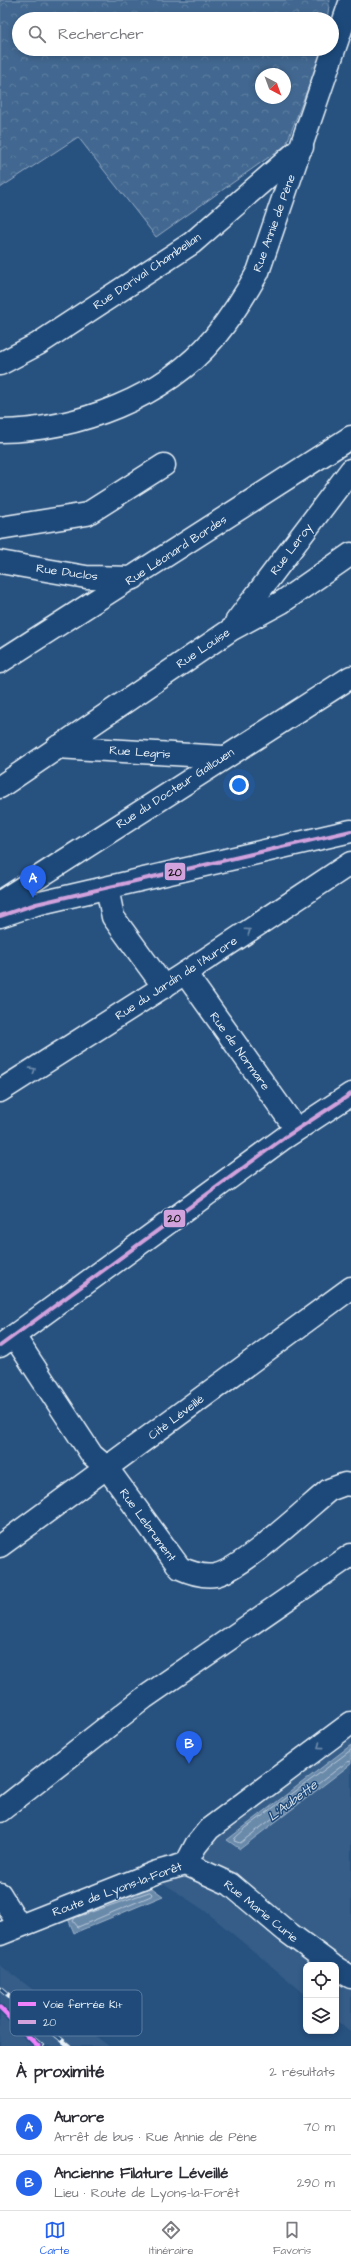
<!DOCTYPE html>
<html lang="fr">
<head>
<meta charset="utf-8">
<style>
  :root { --surface:#fff; --page:#f2f2f3; --text:#2b2b33; --muted:#7c7c81; --line:#e1e1e2; --accent:#2563eb }
  body { margin:0; font-family:"Architects Daughter",sans-serif; background:var(--page); color:var(--text) }
  .controls { position:absolute; right:12px; bottom:12px; display:grid; overflow:hidden; border-radius:8px; box-shadow:0 2px 6px #0003 }
  .controls button { width:36px; height:36px; display:grid; place-items:center; padding:0; border:0; border-bottom:1px solid var(--line); background:var(--surface); color:var(--text); font:20px sans-serif }
  .compass { position:absolute; left:255px; top:68px; width:36px; height:36px; border-radius:50%; background:var(--surface); box-shadow:0 2px 6px #0003; rotate:139deg }
  .you { position:absolute; left:239px; top:785px; width:14px; height:14px; margin:-10px; border:3px solid #fff; border-radius:50%; background:#1a73e8; box-shadow:0 0 0 6px #1a73e833 }
  .badge { display:grid; place-items:center; width:26px; height:26px; border-radius:50%; background:var(--accent); color:#fff; font-size:13px; font-weight:700 }
  .pin { position:absolute; translate:-50% -33px; filter:drop-shadow(0 1px 2px #0008) }
  .pin::after { content:''; position:absolute; top:21px; width:14px; height:12px; background:inherit; clip-path:polygon(0 0,100% 0,50% 100%) }
  .list { margin:0; padding:0; list-style:none }
  h2 { display:flex; justify-content:space-between; align-items:center; height:52px; margin:0; padding:0 16px; font-size:17px }
  h2 small { font-size:13px; font-weight:400; color:var(--muted) }
  .list li { display:grid; grid-template-columns:26px 1fr auto; gap:12px; align-items:center; box-sizing:border-box; height:56px; padding:0 16px; border-top:1px solid var(--line) }
  .list b { display:block; font-size:15px; white-space:nowrap }
  .list p { margin:0; font-size:13px; white-space:nowrap; color:var(--muted) }
  .list em { font-size:13px; font-style:normal; color:var(--muted) }
  .icon { flex:none; width:22px; height:22px; fill:none; stroke:currentColor; stroke-width:2; stroke-linecap:round; stroke-linejoin:round }
  .map { position:relative; flex:none; width:351px; height:2046px; overflow:hidden }
  .search { position:absolute; background:var(--surface); box-shadow:0 2px 6px #0003; left:12px; right:12px; top:12px; height:44px; display:flex; align-items:center; gap:10px; box-sizing:border-box; padding:0 14px; border-radius:22px; color:var(--muted); font-size:15px }
  .sheet { height:164px; background:var(--surface) }
  nav { display:flex; justify-content:space-around; align-items:center; box-sizing:border-box; height:56px; border-top:1px solid var(--line); background:var(--surface); font-size:11px; color:var(--muted) }
  nav a { display:grid; justify-items:center; gap:2px }
  nav .on { color:var(--accent) }
  .map>svg:first-child { display:block }
</style>
</head>
<body>
<div class="map">
<svg width="351" height="2046" viewBox="0 0 351 2046">
  <defs>
    <pattern id="forest-crowns" width="20" height="18" patternUnits="userSpaceOnUse"><rect width="20" height="18" fill="#436891"/><path d="M2 6a3 3 0 1 1 6 0M12 15a3 3 0 1 1 6 0" fill="none" stroke="#5e7ea1"/></pattern>
  </defs>
  <rect width="100%" height="100%" fill="#27517f"/>
  <filter id="ink" filterUnits="userSpaceOnUse"><feTurbulence type="fractalNoise" baseFrequency=".025" numOctaves="2"/><feDisplacementMap in="SourceGraphic" scale="8" xChannelSelector="R" yChannelSelector="G"/><feConvolveMatrix kernelMatrix="1 2 1 2 8 2 1 2 1" color-interpolation-filters="sRGB"/></filter>
  <g filter="url(#ink)">
    <g fill="#355d88">
      <polygon points="351,1739 351,2033 336,2020 336,1965 306,1965 306,1995 205,1911 160,1881"/>
      <polygon points="0,1965 109,2046 0,2046"/>
    </g>
    <path fill="url(#forest-crowns)" stroke="#96acc4" fill-rule="evenodd" d="M 0,0 L 330,0 L 327,19 L 19,19 L 19,49 L 323,49 L 286,145 L 156,237 L 78,137 L 0,188 ZM 261,74 L 285,74 L 285,98 L 261,98 Z"/>
    <g fill="#6b8aaa" stroke="#9db3c9">
      <polygon points="351,1745 351,1764 240,1849 227,1840"/>
      <polygon points="152,1888 163,1896 74,1933 67,1916"/>
    </g>
    <g fill="none" stroke-linecap="round" stroke-linejoin="round">
      <g stroke="#b6c8d9" stroke-width="1">
        <polyline points="351,1750 246,1828 235,1838 234,1841 240,1843 347,1762 351,1761"/>
        <polygon points="150,1892 152,1894 151,1896 78,1927 73,1921 75,1918"/>
      </g>
      <g stroke="#e8f1f8" stroke-width="25">
        <g id="street">
          <polyline points="0,364 38,344 192,243 302,147"/>
          <polyline points="0,528 87,514 164,465"/>
          <polyline points="0,562 86,577 134,578"/>
          <polyline points="236,622 351,470"/>
          <polyline points="0,662 351,437"/>
          <polyline points="57,747 223,757"/>
          <polyline points="0,787 232,629 282,602 351,554"/>
          <polyline points="107,888 113,917 164,987"/>
          <polyline points="0,902 351,677"/>
          <polyline points="185,973 296,1129"/>
          <polyline points="0,1091 185,973 351,863"/>
          <path d="M 14,1336 L 92,1455 L 107,1468 L 180,1568 C 191,1573 204,1577 216,1575 C 242,1569 306,1509 329,1490 L 345,1484 L 351,1485"/>
          <polyline points="0,1346 284,1138 351,1094"/>
          <polyline points="0,1546 351,1288"/>
          <polyline points="0,1811 144,1698 351,1555"/>
          <polyline points="186,1864 196,1845 209,1829 351,1723"/>
          <polyline points="0,1894 19,1925"/>
        </g>
      </g>
      <g stroke="#e8f1f8" stroke-width="25">
        <g id="secondary">
          <path d="M 0,431 C 77,430 164,398 214,338 C 231,317 245,295 258,272 L 351,0"/>
          <polyline points="0,916 36,904 351,831"/>
          <polyline points="0,1934 157,1872 186,1864 230,1884 286,1931 332,1965"/>
          <polyline points="336,1968 351,1977"/>
        </g>
      </g>
      <use href="#street" stroke="#1f4a7a" stroke-width="22"/>
      <use href="#secondary" stroke="#1f4a7a" stroke-width="22"/>
      <g stroke="#e8f1f8" stroke-width="4.5">
        <g id="rail">
          <polyline points="0,1988 69,2046"/>
          <polyline points="0,2010 42,2046"/>
        </g>
      </g>
      <use href="#rail" stroke="#1f4a7a" stroke-width="3" stroke-dasharray="9" stroke-linecap="butt"/>
      <g stroke="#1f4a7a" stroke-width="7">
        <g id="bus-1">
          <polyline points="0,916 36,904 351,831"/>
          <polyline points="0,1346 284,1138 351,1094"/>
        </g>
      </g>
      <use href="#bus-1" stroke="#d2a2dd" stroke-width="4"/>
      <g stroke="#1f4a7a" stroke-width="8">
        <polyline id="rail-1" points="0,2008 38,2046"/>
      </g>
      <use href="#rail-1" stroke="#ef82fc" stroke-width="5"/>
    </g>
    <defs><path id="oneway-chevron" d="M-2-3.5L2.5 0L-2 3.5" fill="none" stroke-width="1.6" stroke-linecap="round" stroke-linejoin="round"/></defs>
    <g stroke="#6f8dac">
      <use href="#oneway-chevron" transform="translate(248 931) rotate(-34)"/>
      <use href="#oneway-chevron" transform="translate(33 1070) rotate(-32)"/>
      <use href="#oneway-chevron" transform="translate(320 1746) rotate(143)"/>
    </g>
  </g>
  <g text-anchor="middle" stroke-width="3" stroke-linejoin="round" paint-order="stroke">
    <g font-size="12" fill="#e8f1f8" stroke="#1f4a7a">
      <text transform="translate(274 223) rotate(-70)" y="4">Rue Annie de Pène</text>
      <text transform="translate(147 271) rotate(-34)" y="4">Rue Dorival Chambellan</text>
      <text transform="translate(291 549) rotate(-53)" y="4">Rue Leroy</text>
      <text transform="translate(176 550) rotate(-33)" y="4">Rue Léonard Bordes</text>
      <text transform="translate(67 572) rotate(8)" y="4">Rue Duclos</text>
      <text transform="translate(203 648) rotate(-34)" y="4">Rue Louise</text>
      <text transform="translate(140 752) rotate(4)" y="4">Rue Legris</text>
      <text transform="translate(175 788) rotate(-33)" y="4">Rue du Docteur Gallouen</text>
      <text transform="translate(176 978) rotate(-33)" y="4">Rue du Jardin de l'Aurore</text>
      <text transform="translate(240 1051) rotate(54)" y="4">Rue de Normare</text>
      <text transform="translate(176 1417) rotate(-37)" y="4">Cité Léveillé</text>
      <text transform="translate(148 1525) rotate(54)" y="4">Rue Lebrument</text>
      <text transform="translate(117 1889) rotate(-20)" y="4">Route de Lyons-la-Forêt</text>
      <text transform="translate(261 1911) rotate(39)" y="4">Rue Marie Curie</text>
    </g>
    <g font-size="13" font-style="italic" fill="#d5e2ec" stroke="#1f4a7a">
      <text transform="translate(292 1800) rotate(-37)" y="5">L'Aubette</text>
    </g>
  </g>
  <rect x="10" y="1990" width="132" height="46" rx="6" fill="#1f4a7a" stroke="#5b7ca0" stroke-width="1"/>
  <rect x="18" y="2002" width="18" height="4" fill="#ef82fc"/>
  <rect x="18" y="2020" width="18" height="4" fill="#d2a2dd"/>
  <g font-size="11" fill="#e8f1f8">
    <text x="43" y="2008">Voie ferrée K1+</text>
    <text x="43" y="2026">20</text>
  </g>
  <g stroke="#1f4a7a" stroke-width="1.5">
    <rect x="164" y="862" width="22" height="19" rx="4" fill="#d2a2dd"/>
    <rect x="163" y="1209" width="23" height="19" rx="4" fill="#d2a2dd"/>
  </g>
  <g font-size="11" text-anchor="middle" font-weight="bold" fill="#111">
    <text x="175" y="876">20</text>
    <text x="174" y="1222">20</text>
  </g>
</svg>
<div class="controls">
<button><svg class="icon" aria-label="locate" viewBox="0 0 24 24"><circle cx="12" cy="12" r="6"/><path d="M12 2v4M12 18v4M2 12h4M18 12h4"/></svg></button>
<button><svg class="icon" aria-label="layers" viewBox="0 0 24 24"><path d="M12 4l9 5-9 5-9-5zM3 14l9 5 9-5"/></svg></button>
</div>
<svg class="compass" viewBox="-18 -18 36 36"><path d="M0-13l5 13h-10z" fill="#e53935"/><path d="M0 13l5-13h-10z" fill="#7c7c81"/></svg>
<div class="you"></div>
<div class="pin badge" style="left:33px;top:898px">A</div>
<div class="pin badge" style="left:189px;top:1764px">B</div>
<div class="search"><svg class="icon" aria-label="search" viewBox="0 0 24 24"><circle cx="10" cy="10" r="6"/><path d="M15 15l6 6"/></svg>Rechercher</div>
</div>
<section class="sheet">
<h2>À proximité<small>2 résultats</small></h2>
<ul class="list">
<li><span class="badge">A</span><div><b>Aurore</b><p>Arrêt de bus · Rue Annie de Pène</p></div><em>70 m</em></li>
<li><span class="badge">B</span><div><b>Ancienne Filature Léveillé</b><p>Lieu · Route de Lyons-la-Forêt</p></div><em>290 m</em></li>
</ul>
</section>
<nav>
<a class="on"><svg class="icon" aria-label="map" viewBox="0 0 24 24"><path d="M3 6l6-2 6 2 6-2v14l-6 2-6-2-6 2zM9 4v14M15 6v14"/></svg>Carte</a>
<a><svg class="icon" aria-label="directions" viewBox="0 0 24 24"><path d="M12 3l9 9-9 9-9-9zM9 14v-3h6M13 9l2 2-2 2"/></svg>Itinéraire</a>
<a><svg class="icon" aria-label="saved" viewBox="0 0 24 24"><path d="M7 4h10v16l-5-4-5 4z"/></svg>Favoris</a>
</nav>
</body>
</html>
